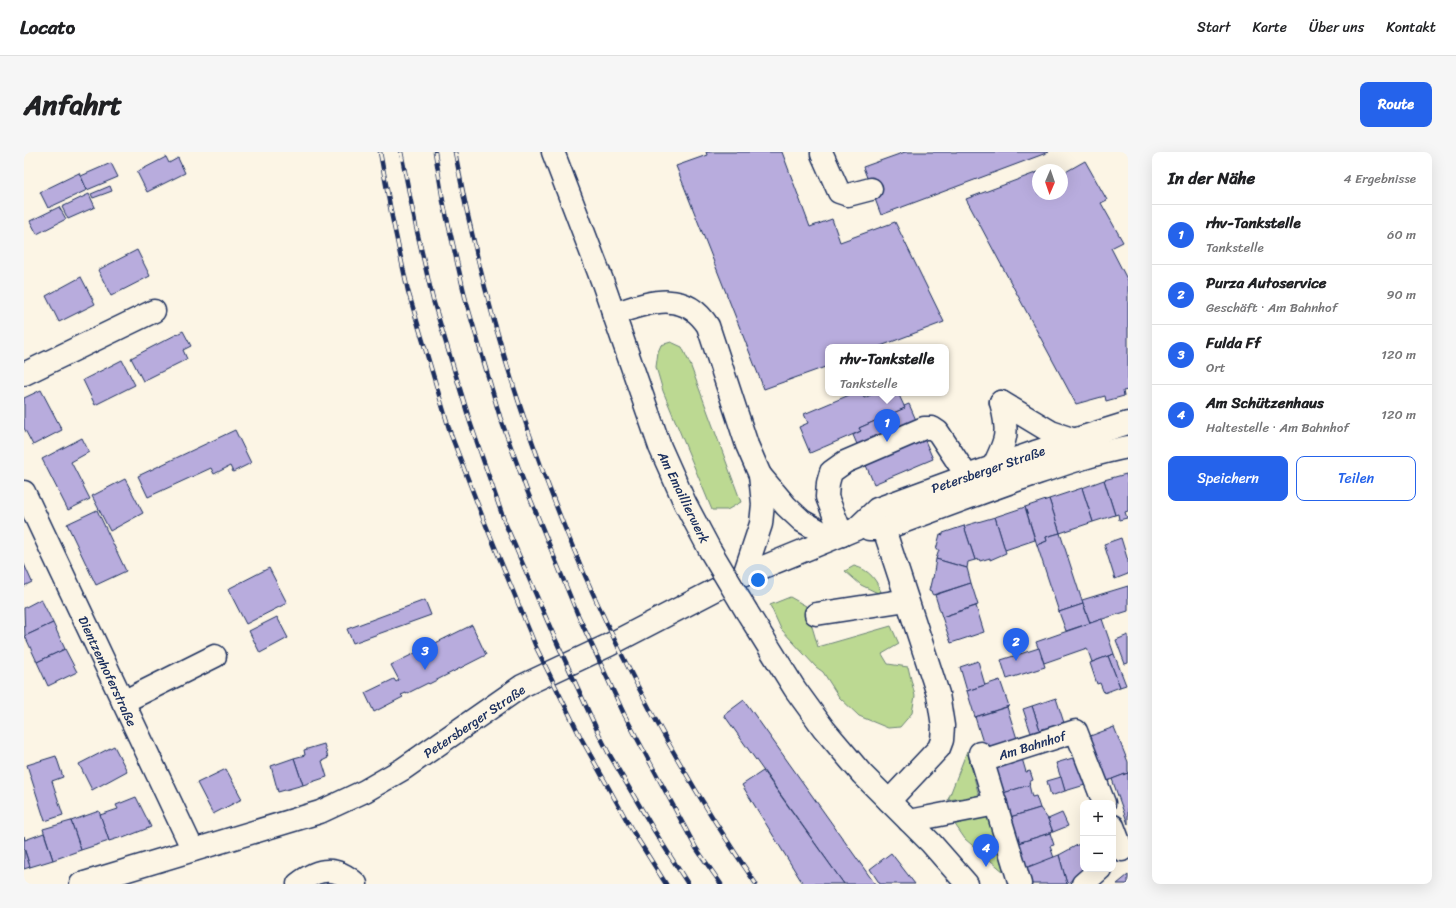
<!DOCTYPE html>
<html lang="de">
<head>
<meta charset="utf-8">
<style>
  :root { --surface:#fff; --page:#f6f6f6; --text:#202124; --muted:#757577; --line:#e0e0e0; --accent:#2563eb }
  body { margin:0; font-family:Sriracha,sans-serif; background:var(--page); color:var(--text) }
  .controls { position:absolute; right:12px; bottom:12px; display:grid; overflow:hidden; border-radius:8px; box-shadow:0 4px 16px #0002 }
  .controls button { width:36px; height:36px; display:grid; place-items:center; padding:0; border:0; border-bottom:1px solid var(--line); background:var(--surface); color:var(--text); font:20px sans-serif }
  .compass { position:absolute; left:1008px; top:12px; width:36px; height:36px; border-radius:50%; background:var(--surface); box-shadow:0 4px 16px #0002; rotate:182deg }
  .you { position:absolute; left:734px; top:428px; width:14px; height:14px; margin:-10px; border:3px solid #fff; border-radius:50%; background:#1a73e8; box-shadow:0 0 0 6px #1a73e833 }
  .badge { display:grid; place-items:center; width:26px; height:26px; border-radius:50%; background:var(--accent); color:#fff; font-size:13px; font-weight:700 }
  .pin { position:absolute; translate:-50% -33px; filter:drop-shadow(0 1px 2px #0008) }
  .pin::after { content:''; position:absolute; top:21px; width:14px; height:12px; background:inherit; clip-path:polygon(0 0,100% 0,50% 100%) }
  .popup { position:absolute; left:801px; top:192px; width:124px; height:52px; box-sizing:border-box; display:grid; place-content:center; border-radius:8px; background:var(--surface); filter:drop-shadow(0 1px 3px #0005); font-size:13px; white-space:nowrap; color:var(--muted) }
  .popup b { font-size:15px; color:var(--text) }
  .popup::after { content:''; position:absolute; left:50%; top:100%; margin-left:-8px; border:8px solid transparent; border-top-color:var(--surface) }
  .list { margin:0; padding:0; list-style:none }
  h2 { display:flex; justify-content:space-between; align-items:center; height:52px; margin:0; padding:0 16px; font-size:17px }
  h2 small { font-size:13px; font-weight:400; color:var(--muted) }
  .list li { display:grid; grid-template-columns:26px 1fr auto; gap:12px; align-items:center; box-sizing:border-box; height:60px; padding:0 16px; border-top:1px solid var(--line) }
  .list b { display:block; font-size:15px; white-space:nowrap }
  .list p { margin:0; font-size:13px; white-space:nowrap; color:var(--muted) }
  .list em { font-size:13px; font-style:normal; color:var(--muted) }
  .actions { display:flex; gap:8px; padding:12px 16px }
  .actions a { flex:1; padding:9px 0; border:1px solid var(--accent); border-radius:8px; text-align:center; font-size:14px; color:var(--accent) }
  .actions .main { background:var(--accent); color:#fff }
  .map { position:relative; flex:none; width:1104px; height:732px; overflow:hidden; border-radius:8px }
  header { display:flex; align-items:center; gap:24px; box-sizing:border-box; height:56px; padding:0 20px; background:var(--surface); border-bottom:1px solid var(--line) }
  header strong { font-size:19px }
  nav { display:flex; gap:22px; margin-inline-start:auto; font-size:14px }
  .intro { display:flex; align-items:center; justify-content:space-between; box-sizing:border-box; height:96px; padding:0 24px }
  h1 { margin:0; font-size:28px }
  .button { padding:10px 18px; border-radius:8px; background:var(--accent); color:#fff; font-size:14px; font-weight:700 }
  main { display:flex; gap:24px; padding:0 24px }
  aside { flex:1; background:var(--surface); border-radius:8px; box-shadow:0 4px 16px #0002 }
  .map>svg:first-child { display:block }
</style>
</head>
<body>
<header>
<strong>Locato</strong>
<nav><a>Start</a><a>Karte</a><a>Über uns</a><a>Kontakt</a></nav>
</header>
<div class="intro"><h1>Anfahrt</h1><a class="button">Route</a></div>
<main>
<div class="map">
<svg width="1104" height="732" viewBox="0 0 1104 732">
  <rect width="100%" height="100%" fill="#fcf5e5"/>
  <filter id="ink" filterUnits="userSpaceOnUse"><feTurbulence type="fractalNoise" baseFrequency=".025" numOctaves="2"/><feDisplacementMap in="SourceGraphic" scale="8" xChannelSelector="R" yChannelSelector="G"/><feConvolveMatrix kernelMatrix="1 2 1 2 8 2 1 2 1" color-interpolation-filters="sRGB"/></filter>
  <g filter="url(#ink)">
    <g fill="#bcd992" stroke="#6c8478">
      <polygon points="647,190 658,195 666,212 717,350 703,358 688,358 639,239 632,215 634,200 637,193"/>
      <path d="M 830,414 C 846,418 853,428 858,443 L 837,433 L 821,419 Z"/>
      <polygon points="766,445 782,454 794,495 867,474 875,492 858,502 864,512 884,515 891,544 888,561 876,575 864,576 835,564 815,545 799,520 792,515 757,477 746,453"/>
      <polygon points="943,599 955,644 924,648"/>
      <polygon points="964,663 980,720 941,687 930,671"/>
    </g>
    <g fill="#b8acdd" stroke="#1b2f5e">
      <polygon points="682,0 758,0 786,75 808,67 816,90 871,70 920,170 854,195 804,195 804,214 740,237 652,14 683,3"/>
      <polygon points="881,0 1025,0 857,63 839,15"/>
      <polygon points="142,5 145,11 154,6 161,21 123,40 113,20"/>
      <polygon points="1061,9 1083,48 1077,51 1099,90 1087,96 1104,129 1104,238 1099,239 1100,244 1082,249 1081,244 1052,252 942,47 1014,20 1014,42 1038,42 1038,22"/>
      <polygon points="87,11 94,25 63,38 57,24"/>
      <polygon points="55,21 63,38 24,56 16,40"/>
      <polygon points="86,34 88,39 69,46 67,42"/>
      <polygon points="65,42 71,55 44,67 38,55"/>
      <polygon points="35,55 42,67 13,82 6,69"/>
      <polygon points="113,98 126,124 87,144 74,118"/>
      <polygon points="57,125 71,152 35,170 22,144"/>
      <polygon points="159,179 167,194 159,198 163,207 119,229 107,206"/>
      <polygon points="98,208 111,233 71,253 59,228"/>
      <polygon points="17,238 38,278 9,293 0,276 0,246"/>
      <polygon points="830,241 838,241 840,246 851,241 874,241 881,256 835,276 837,279 786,301 775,275 784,271 780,262"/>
      <polygon points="885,252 909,307 850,332 829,283 837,279 835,276 881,256 880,254"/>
      <polygon points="211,278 227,311 209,320 206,314 190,322 187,316 124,345 114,324"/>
      <polygon points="58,286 65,300 47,310 66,347 44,358 18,307"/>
      <polygon points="1102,322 1104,330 1104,359 1101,360 1103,366 1095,368 1094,362 1091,363 1080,328"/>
      <polygon points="101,327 119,361 86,379 68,344"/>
      <polygon points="1080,328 1091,363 1069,370 1058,336"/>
      <polygon points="1058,336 1069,370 1036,381 1025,347"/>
      <polygon points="1025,347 1036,381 1022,385 1023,389 1013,393 1001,355"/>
      <polygon points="1001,355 1011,388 981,398 971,365"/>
      <polygon points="73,358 102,419 72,433 43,372"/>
      <polygon points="971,365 982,401 966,408 966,406 956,409 955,407 951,408 940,374"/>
      <polygon points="940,374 951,408 944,410 943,416 912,407 915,398 912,398 916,382 919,383 919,381"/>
      <polygon points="1036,381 1059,452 1035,460 1013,393 1023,389 1022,385"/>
      <polygon points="1097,386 1104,409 1104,422 1091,427 1080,392"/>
      <polygon points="912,407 943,416 947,431 909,443 907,440 905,439 908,426 909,426"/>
      <polygon points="0,412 8,430 0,434"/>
      <polygon points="245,416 263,451 222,472 204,437"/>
      <polygon points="947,431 954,453 918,465 911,443"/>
      <polygon points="1104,434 1104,459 1066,471 1058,448"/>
      <polygon points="17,447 29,471 1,484 0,456"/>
      <polygon points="401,448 407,463 329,491 323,477"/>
      <polygon points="1059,452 1066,471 1042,479 1035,460"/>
      <polygon points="952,454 960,480 927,491 918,465"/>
      <polygon points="253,465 264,486 236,501 225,479"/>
      <polygon points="1078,467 1090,502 1068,510 1063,496 1020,511 1012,490"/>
      <polygon points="29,471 41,497 13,510 1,484"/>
      <polygon points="448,473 462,503 405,532 404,531 382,542 382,541 377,543 379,545 350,560 341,541 370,527 372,530 375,528 367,513"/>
      <polygon points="1104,483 1104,511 1101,512 1092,488"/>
      <polygon points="1015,496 1021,515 983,527 977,508"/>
      <polygon points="41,497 53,520 24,534 13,510"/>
      <polygon points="1090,502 1102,533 1096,535 1084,504"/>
      <polygon points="1084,504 1096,535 1080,541 1076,531 1073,532 1066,511"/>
      <polygon points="954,509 961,533 943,539 936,515"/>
      <polygon points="976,528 985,554 951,565 943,539"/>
      <polygon points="1032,546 1041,574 1017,581 1008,554"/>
      <polygon points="720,548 851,732 820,732 700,563"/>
      <polygon points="1008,554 1017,581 1008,584 999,557"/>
      <polygon points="983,555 994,590 962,600 951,565"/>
      <polygon points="1090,575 1104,610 1104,621 1078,631 1061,586"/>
      <polygon points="300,592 304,606 298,609 303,625 279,633 270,606 281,603 280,598"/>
      <polygon points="90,594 103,619 68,638 55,612"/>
      <polygon points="997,603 1002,620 1006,619 1009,628 1005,630 1006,633 976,642 967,613"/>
      <polygon points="32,604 39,625 28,629 39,663 21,669 3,613"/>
      <polygon points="1052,605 1061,633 1041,639 1032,611"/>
      <polygon points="270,606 279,633 254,640 247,614"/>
      <polygon points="202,617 218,647 189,662 173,631"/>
      <polygon points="739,619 820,732 780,732 776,727 718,633"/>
      <polygon points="1104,621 1104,672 1088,627"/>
      <polygon points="1037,625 1041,639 1027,644 1023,629"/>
      <polygon points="1005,633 1008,645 1012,644 1016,656 983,666 976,642"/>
      <polygon points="112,645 127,675 99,686 98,685 85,689 76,663 94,657 92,653"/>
      <polygon points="1016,656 1024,667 1029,680 991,692 983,666"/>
      <polygon points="75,659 85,689 57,698 47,669"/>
      <polygon points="1038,661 1044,674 1029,680 1024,667"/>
      <polygon points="47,669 57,698 29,708 19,677"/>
      <polygon points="20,681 29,708 6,715 0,696 0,684 1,688"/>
      <polygon points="1026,681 1030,693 1026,694 1030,706 999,717 991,692"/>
      <polygon points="1059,690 1059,717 1061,717 1043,732 1035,703"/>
      <polygon points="0,696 6,715 0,717"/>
      <polygon points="867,701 891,732 856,732 846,717"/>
      <polygon points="1035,703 1043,732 1004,732 999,717"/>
      <polygon points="1104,723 1104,732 1093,732"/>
    </g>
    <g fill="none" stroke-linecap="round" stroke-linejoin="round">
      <g stroke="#1b2f5e" stroke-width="25">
        <g id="minor">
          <polyline points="798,2 815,40 824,43 847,37"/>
          <polyline points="0,222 130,159"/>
          <polyline points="977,250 1027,280 1051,288"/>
          <path d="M 969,315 C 983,287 985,281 977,250"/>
          <polyline points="0,340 169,698"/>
          <polyline points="818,383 803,345 804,331 807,320 821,310 900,276 908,276 914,280 943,324"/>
          <polyline points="792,462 883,448"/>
          <polyline points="99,550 191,504"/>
          <polyline points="956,601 996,732"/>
          <polyline points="958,609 1052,579 1080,651"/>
          <polyline points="885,669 972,652"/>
          <polyline points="1089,674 1098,698"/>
          <path d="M 274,732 C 295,715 312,714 332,732"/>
          <polyline points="1059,732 1076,717"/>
        </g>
      </g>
      <g stroke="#1b2f5e" stroke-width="25">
        <g id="major">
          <polyline points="529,0 579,131 636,295 661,351 686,398"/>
          <path d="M 589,162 C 624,151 660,136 684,174 L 723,293 L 736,323 L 739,352 L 737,372 L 720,423"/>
          <polyline points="736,323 762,354 778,369 808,386"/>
          <path d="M 845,377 L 860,377 C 905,360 951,343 996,327 C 1032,315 1067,302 1104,295"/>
          <polyline points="860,377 914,542 919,574 918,588 915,596 865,649"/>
          <polyline points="723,460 771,537 800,577 838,622 907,691 943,732"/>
          <polyline points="57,732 296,660 341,639 379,617 498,534 585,493 720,423 832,377 853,357 943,324 1011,300 1104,271"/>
        </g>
      </g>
      <use href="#minor" stroke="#fcf5e5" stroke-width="22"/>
      <use href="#major" stroke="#fcf5e5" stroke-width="22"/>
      <g stroke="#1b2f5e" stroke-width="4.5">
        <g id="rail">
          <polyline points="356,0 368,65 384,139 427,283 459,366 512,495 557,586 608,678 642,732"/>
          <polyline points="377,0 392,75 409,148 446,270 481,371 529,482 573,578 584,600 631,680 664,732"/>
          <polyline points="411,0 419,49 442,149 476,265 502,336 553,461 600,562 672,696 697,732"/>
          <path d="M 431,0 C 479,261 582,513 732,732"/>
        </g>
      </g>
      <use href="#rail" stroke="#fcf5e5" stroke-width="3" stroke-dasharray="9" stroke-linecap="butt"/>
      <g stroke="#1b2f5e" stroke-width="25" stroke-linecap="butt">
        <polyline id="major-bridge" points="686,398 723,460"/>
      </g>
      <use href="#major-bridge" stroke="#fcf5e5" stroke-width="22"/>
    </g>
  </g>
  <g text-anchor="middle" stroke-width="3" stroke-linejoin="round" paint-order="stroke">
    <g font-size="13" fill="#1b2f5e" stroke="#fcf5e5">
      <text transform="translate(964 317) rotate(-19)" y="5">Petersberger Straße</text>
      <text transform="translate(660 345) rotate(64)" y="5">Am Emaillierwerk</text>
      <text transform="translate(84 519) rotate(65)" y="5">Dientzenhoferstraße</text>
      <text transform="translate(450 569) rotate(-34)" y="5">Petersberger Straße</text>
      <text transform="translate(1008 593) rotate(-17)" y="5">Am Bahnhof</text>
    </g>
  </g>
</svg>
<div class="controls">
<button>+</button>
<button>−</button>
</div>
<svg class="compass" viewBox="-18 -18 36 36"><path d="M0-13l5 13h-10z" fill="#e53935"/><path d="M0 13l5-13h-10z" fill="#757577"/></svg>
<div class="you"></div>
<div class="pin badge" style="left:863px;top:290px">1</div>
<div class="popup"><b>rhv-Tankstelle</b>Tankstelle</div>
<div class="pin badge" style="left:992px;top:509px">2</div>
<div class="pin badge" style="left:401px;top:518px">3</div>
<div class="pin badge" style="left:962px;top:715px">4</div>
</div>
<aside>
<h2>In der Nähe<small>4 Ergebnisse</small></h2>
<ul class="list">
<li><span class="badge">1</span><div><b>rhv-Tankstelle</b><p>Tankstelle</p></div><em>60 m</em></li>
<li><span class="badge">2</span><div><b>Purza Autoservice</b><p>Geschäft · Am Bahnhof</p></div><em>90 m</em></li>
<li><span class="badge">3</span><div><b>Fulda Ff</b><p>Ort</p></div><em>120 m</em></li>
<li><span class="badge">4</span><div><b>Am Schützenhaus</b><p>Haltestelle · Am Bahnhof</p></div><em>120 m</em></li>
</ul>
<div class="actions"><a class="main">Speichern</a><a>Teilen</a></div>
</aside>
</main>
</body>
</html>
